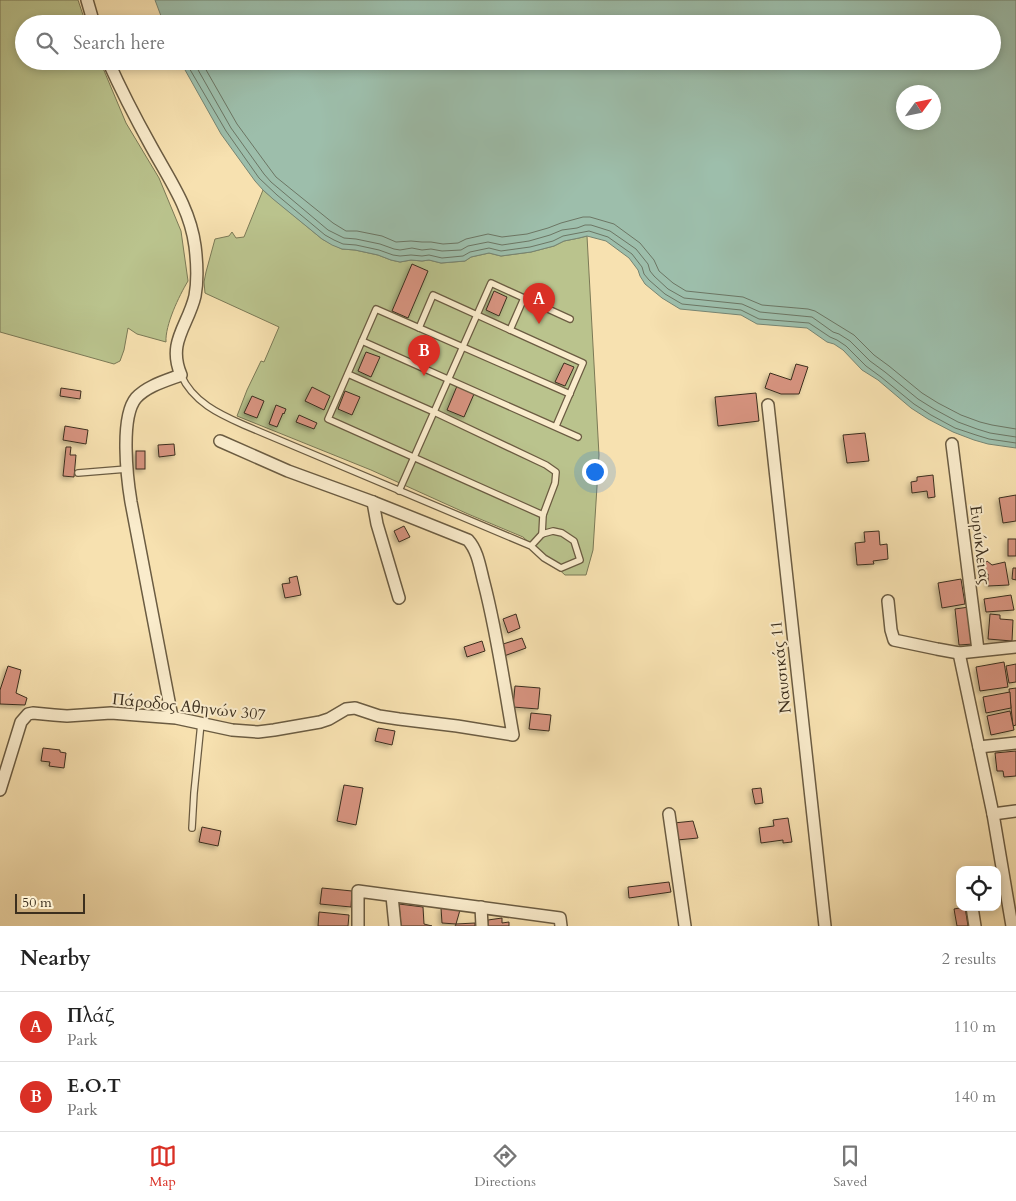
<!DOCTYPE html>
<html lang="en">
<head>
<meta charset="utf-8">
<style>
  :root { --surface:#fff; --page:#f2f2f2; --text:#222; --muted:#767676; --line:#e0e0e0; --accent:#d93025 }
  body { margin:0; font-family:Cardo,serif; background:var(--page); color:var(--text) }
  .controls { position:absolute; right:15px; bottom:15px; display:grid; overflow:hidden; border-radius:10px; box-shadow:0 2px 8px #0003 }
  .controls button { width:45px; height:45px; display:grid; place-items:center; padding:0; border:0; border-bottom:1px solid var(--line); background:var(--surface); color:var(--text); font:25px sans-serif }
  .compass { position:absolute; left:896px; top:85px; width:45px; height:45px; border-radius:50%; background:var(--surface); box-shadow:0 2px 8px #0003; rotate:57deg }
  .scale { position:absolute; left:15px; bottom:12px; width:70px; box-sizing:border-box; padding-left:5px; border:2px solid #3c2f1e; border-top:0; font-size:14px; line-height:18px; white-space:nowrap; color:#3c2f1e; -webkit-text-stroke:4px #faeccc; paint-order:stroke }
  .you { position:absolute; left:594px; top:471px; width:18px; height:18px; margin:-12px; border:4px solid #fff; border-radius:50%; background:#1a73e8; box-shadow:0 0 0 8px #1a73e833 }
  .badge { display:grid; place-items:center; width:32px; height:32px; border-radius:50%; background:var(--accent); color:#fff; font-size:16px; font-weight:700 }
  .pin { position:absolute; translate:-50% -41px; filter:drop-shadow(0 1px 2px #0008) }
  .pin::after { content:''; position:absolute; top:26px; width:18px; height:15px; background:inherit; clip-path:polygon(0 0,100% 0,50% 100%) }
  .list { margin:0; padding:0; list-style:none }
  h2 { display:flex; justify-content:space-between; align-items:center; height:65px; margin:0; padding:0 20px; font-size:21px }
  h2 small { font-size:16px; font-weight:400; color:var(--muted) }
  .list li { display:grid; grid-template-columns:32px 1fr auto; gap:15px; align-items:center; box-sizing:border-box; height:70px; padding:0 20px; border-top:1px solid var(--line) }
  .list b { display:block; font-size:19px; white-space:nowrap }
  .list p { margin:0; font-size:16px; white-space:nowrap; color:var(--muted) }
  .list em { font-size:16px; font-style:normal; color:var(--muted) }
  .icon { flex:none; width:28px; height:28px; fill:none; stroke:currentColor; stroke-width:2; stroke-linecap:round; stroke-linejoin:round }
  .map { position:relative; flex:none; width:1016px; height:926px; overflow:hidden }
  .search { position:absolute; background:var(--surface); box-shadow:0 2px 8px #0003; left:15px; right:15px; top:15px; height:55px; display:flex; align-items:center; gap:12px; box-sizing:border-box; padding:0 18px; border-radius:28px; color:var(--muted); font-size:19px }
  .sheet { height:205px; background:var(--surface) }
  nav { display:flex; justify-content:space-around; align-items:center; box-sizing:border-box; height:70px; border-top:1px solid var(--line); background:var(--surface); font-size:14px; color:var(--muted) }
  nav a { display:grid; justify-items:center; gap:2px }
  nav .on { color:var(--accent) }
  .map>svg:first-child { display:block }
</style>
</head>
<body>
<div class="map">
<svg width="1016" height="926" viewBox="0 0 1016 926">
  <defs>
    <filter id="shadow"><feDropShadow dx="-2.5" dy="2.5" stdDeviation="2.5" flood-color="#0004"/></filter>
  </defs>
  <rect width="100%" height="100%" fill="#f7e1b0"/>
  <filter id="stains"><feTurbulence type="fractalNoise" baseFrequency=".004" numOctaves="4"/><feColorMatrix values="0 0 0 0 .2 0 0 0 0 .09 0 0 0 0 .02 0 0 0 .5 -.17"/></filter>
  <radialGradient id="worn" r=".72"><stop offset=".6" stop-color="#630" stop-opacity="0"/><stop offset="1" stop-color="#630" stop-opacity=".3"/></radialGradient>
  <g fill="#bac38d" stroke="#7b7956">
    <path d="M 0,0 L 78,0 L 86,24 L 24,24 L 24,61 L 100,61 L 126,123 L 159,178 L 181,231 L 188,281 C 179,296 165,325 166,342 L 137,334 L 128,328 L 124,350 L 120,361 L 114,364 L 0,332 Z"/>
    <polygon points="263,190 322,239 342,249 355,250 378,255 391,260 400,262 411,260 422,261 429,260 441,263 465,261 471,257 489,253 501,256 531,252 554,246 564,241 579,238 587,236 599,455 593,550 586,575 565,575 523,537 468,514 371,470 237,416 247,390 261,361 264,362 279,327 207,294 205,293 204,282 206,272 215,239 229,236 232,232 236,238 244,237"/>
  </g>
  <path fill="#9dbeab" stroke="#768573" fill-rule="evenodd" d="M 155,0 L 1016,0 L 1016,448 L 988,444 L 974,440 L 953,432 L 928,419 L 911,408 L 878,380 L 862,370 L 843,350 L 834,344 L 827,342 L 807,328 L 757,324 L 741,315 L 680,309 L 662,298 L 645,284 L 640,276 L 638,270 L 629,258 L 606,241 L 587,236 L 579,238 L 564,241 L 554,246 L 531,252 L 501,256 L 489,253 L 471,257 L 465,261 L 441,263 L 429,260 L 422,261 L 411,260 L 400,262 L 391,260 L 378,255 L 355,250 L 342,249 L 332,245 L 322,239 L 273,199 L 263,190 L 255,181 L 221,134 L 180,61 L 992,61 L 992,24 L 164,24 ZM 904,92 L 934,92 L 934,122 L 904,122 Z"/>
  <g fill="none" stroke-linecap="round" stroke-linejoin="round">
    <g stroke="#6c7664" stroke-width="1">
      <polyline points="185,61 226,131 259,178 277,195 325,235 334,240 343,244 356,245 379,250 393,255 400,256 411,255 422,256 429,255 442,258 463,256 470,252 489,248 501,251 530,247 553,241 563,236 589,231 608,237 632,254 642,267 644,274 649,280 665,294 682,304 741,310 759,319 809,323 830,337 837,340 846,346 866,366 881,377 914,404 931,415 955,428 976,435 989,439 1016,443"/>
      <polyline points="193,61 231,128 264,174 271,182 328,230 344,238 356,239 380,244 394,249 400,250 412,248 422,250 431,249 442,251 461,250 468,246 488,242 502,245 529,241 550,235 562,230 577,228 585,225 591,225 610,231 636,249 648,264 650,271 654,276 668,289 684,298 742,304 760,312 812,317 833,332 839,334 850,341 870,361 885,372 918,399 934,409 958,422 977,429 990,433 1016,437"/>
      <polyline points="201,61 237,124 270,169 276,177 333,223 346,231 357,231 382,236 396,242 411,241 422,242 431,242 443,244 458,243 466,239 488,234 502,237 527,234 548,228 561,223 583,217 590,217 614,224 640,243 654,260 659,271 673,283 686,291 743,297 762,305 808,309 815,311 854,335 874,355 889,366 922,393 938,403 961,415 980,422 992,425 1016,429"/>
    </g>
  </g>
  <g fill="#d6937f" stroke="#3c2f1e" filter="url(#shadow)">
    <polygon points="412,264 428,271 408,318 392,311"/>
    <polygon points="494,291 507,297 499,316 486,310"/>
    <polygon points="366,352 380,357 371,377 358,371"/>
    <polygon points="564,363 574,367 565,386 555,382"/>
    <polygon points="796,364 808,367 799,394 781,394 765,388 770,373 791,380"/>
    <polygon points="457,386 474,394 464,417 447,410"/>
    <polygon points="312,387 330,396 324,410 305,401"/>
    <polygon points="61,388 81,391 80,399 60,396"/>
    <polygon points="345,391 360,397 352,415 338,409"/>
    <polygon points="756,393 759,421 718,426 715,397"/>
    <polygon points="252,396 264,401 257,418 244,413"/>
    <polygon points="276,405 286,409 284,414 283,413 277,427 269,424"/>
    <polygon points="299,415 317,423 314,429 296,422"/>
    <polygon points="65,426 88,430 86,444 63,440"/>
    <polygon points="865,433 869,461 847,463 843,435"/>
    <polygon points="174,444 175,455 159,457 158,445"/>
    <polygon points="66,447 71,447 70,455 76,455 74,477 63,476"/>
    <rect x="136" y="451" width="9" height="18"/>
    <polygon points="933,475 935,497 928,498 927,491 912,493 911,482 917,481 917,477"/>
    <polygon points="1016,495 1016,521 1003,523 999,498"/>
    <polygon points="404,526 410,537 399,542 394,531"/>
    <polygon points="879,531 880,545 887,544 888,559 873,561 874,564 857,565 855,543 865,542 864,532"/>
    <rect x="1008" y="539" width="8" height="17"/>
    <polygon points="987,561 992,565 1005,562 1009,585 988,586 988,574 980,569"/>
    <polygon points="1013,568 1016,568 1016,580 1012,579"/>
    <polygon points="297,576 301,595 285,598 282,584 290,583 289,578"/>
    <polygon points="961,579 965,604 942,608 938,583"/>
    <polygon points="1011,595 1014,610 986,612 984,599"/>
    <polygon points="969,607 973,644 959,645 955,609"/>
    <polygon points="516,614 520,628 508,633 503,619"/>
    <polygon points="990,614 1000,615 1000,619 1013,620 1012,641 988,639"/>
    <polygon points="522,638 526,648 504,656 500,645"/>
    <polygon points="482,641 485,651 467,657 464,647"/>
    <polygon points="1004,662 1008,687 980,691 976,667"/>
    <polygon points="1016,664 1016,682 1009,683 1006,666"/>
    <polygon points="8,666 21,670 16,693 27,698 25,705 0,704 0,690"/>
    <polygon points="515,686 540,688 538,709 513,707"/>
    <polygon points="1016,688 1016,725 1013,726 1009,689"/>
    <polygon points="1010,692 1011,708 986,713 983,697"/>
    <polygon points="1010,711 1014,730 991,735 987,716"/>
    <polygon points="531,713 551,715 549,731 529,729"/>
    <polygon points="378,728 395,731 392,745 375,741"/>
    <polygon points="43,748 60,750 60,752 66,753 64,768 49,766 50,762 41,761"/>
    <polygon points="1016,751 1016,776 1004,777 1003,771 997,771 995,753"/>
    <polygon points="344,785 363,788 356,825 337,821"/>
    <polygon points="761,788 763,803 755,804 752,789"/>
    <polygon points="788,818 792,842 783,843 783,840 761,843 759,828 774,826 773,820"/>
    <polygon points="693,821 698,838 677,840 674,823"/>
    <polygon points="202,827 221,831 218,846 199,842"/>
    <polygon points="669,882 671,892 629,898 628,887"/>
    <polygon points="322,888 352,891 351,907 320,904"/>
    <polygon points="399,904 423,907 424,924 432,926 401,926"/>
    <polygon points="965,907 968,926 957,926 954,909"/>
    <polygon points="441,908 460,910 456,924 442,923"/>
    <polygon points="319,912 349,915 348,926 318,926"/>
    <polygon points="502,918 502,923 509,922 509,926 488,926 488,920"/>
    <polygon points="475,923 475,926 455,926 456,924"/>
  </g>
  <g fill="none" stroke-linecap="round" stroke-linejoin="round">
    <g stroke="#6b5c42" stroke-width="8">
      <g id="lane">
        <polyline points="419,328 433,295 583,363 556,426"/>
        <polyline points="510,330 524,298"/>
        <polyline points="362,341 578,437"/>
        <polyline points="348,374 434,412 546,465 556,472 555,483 543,515 542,534"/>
        <path d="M 181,375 C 193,402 219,414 244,425 L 531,546 L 544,558 L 561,568 L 580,560 L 574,541 L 562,533 L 553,531 L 542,534 L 531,546"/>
        <polyline points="78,473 127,469"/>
        <polyline points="399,491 491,283 570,319"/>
        <polyline points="543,515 328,419 376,309 570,394"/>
        <polyline points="192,828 194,793 201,723"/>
      </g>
    </g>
    <g stroke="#6b5c42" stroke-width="14">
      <g id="street">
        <polyline points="87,0 94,24"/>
        <path d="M 108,61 C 121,90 136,119 151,146 C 169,179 190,208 195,246 C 197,262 198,280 195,296 C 188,326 167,342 181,375 C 165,381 147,386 136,398 C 120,417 127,478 131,502 L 172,717"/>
        <polyline points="768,405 825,926"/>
        <polyline points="952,444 978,650"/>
        <polyline points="373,502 377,524 399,598"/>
        <polyline points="888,601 891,630 894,640 937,649 959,653 1016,647"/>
        <polyline points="959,653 993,814 1012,926"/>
        <polyline points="979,747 1016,743"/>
        <path d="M 0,790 L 21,722 L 28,714 L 33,713 L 54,715 L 67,716 L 111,713 L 176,718 L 232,730 L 258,732 L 274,730 L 320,722 L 329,719 L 346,709 L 355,708 L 379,716 L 399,719 L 457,726 L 513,735 C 504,684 497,633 484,583 C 480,568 478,551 468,540 L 373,502 L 288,471 L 220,441"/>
        <polyline points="669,814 685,926"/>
        <polyline points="993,814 1016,811"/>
        <polyline points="392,896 395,926"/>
        <polyline points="481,907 482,926"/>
        <polyline points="972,907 975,926"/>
        <polyline points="358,926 358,891 560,918 561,926"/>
      </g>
    </g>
    <use href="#lane" stroke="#faeccc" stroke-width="5.5"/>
    <use href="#street" stroke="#faeccc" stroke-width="11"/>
  </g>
  <g text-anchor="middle" stroke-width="4" stroke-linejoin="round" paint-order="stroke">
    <g font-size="16" fill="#3c2f1e" stroke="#faeccc">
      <text transform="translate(981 545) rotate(83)" y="6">Ευρύκλειας</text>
      <text transform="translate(780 667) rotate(-96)" y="6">Ναυσικάς 11</text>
      <text transform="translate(189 706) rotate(6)" y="6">Πάροδος Αθηνών 307</text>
    </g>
  </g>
  <rect width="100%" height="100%" filter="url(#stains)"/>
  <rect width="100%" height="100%" fill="url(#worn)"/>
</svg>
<div class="controls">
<button><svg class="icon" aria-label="locate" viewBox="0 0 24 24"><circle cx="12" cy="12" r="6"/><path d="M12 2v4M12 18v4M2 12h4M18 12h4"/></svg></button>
</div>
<svg class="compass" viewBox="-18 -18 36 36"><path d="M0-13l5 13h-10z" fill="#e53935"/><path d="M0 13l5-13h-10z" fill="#767676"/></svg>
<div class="scale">50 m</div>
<div class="you"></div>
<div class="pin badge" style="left:539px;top:324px">A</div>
<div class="pin badge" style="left:424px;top:376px">B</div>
<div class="search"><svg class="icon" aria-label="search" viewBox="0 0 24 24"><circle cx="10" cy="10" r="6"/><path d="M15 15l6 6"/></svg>Search here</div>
</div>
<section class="sheet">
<h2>Nearby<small>2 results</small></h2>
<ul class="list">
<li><span class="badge">A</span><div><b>Πλάζ</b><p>Park</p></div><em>110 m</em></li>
<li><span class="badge">B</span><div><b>E.O.T</b><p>Park</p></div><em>140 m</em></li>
</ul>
</section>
<nav>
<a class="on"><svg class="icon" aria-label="map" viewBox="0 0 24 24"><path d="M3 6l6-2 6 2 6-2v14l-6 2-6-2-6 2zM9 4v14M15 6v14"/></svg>Map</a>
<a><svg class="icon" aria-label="directions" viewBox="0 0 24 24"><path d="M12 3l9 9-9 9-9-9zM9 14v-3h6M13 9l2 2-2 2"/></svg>Directions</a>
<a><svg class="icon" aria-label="saved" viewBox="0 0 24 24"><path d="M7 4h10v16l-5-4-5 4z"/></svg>Saved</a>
</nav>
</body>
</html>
